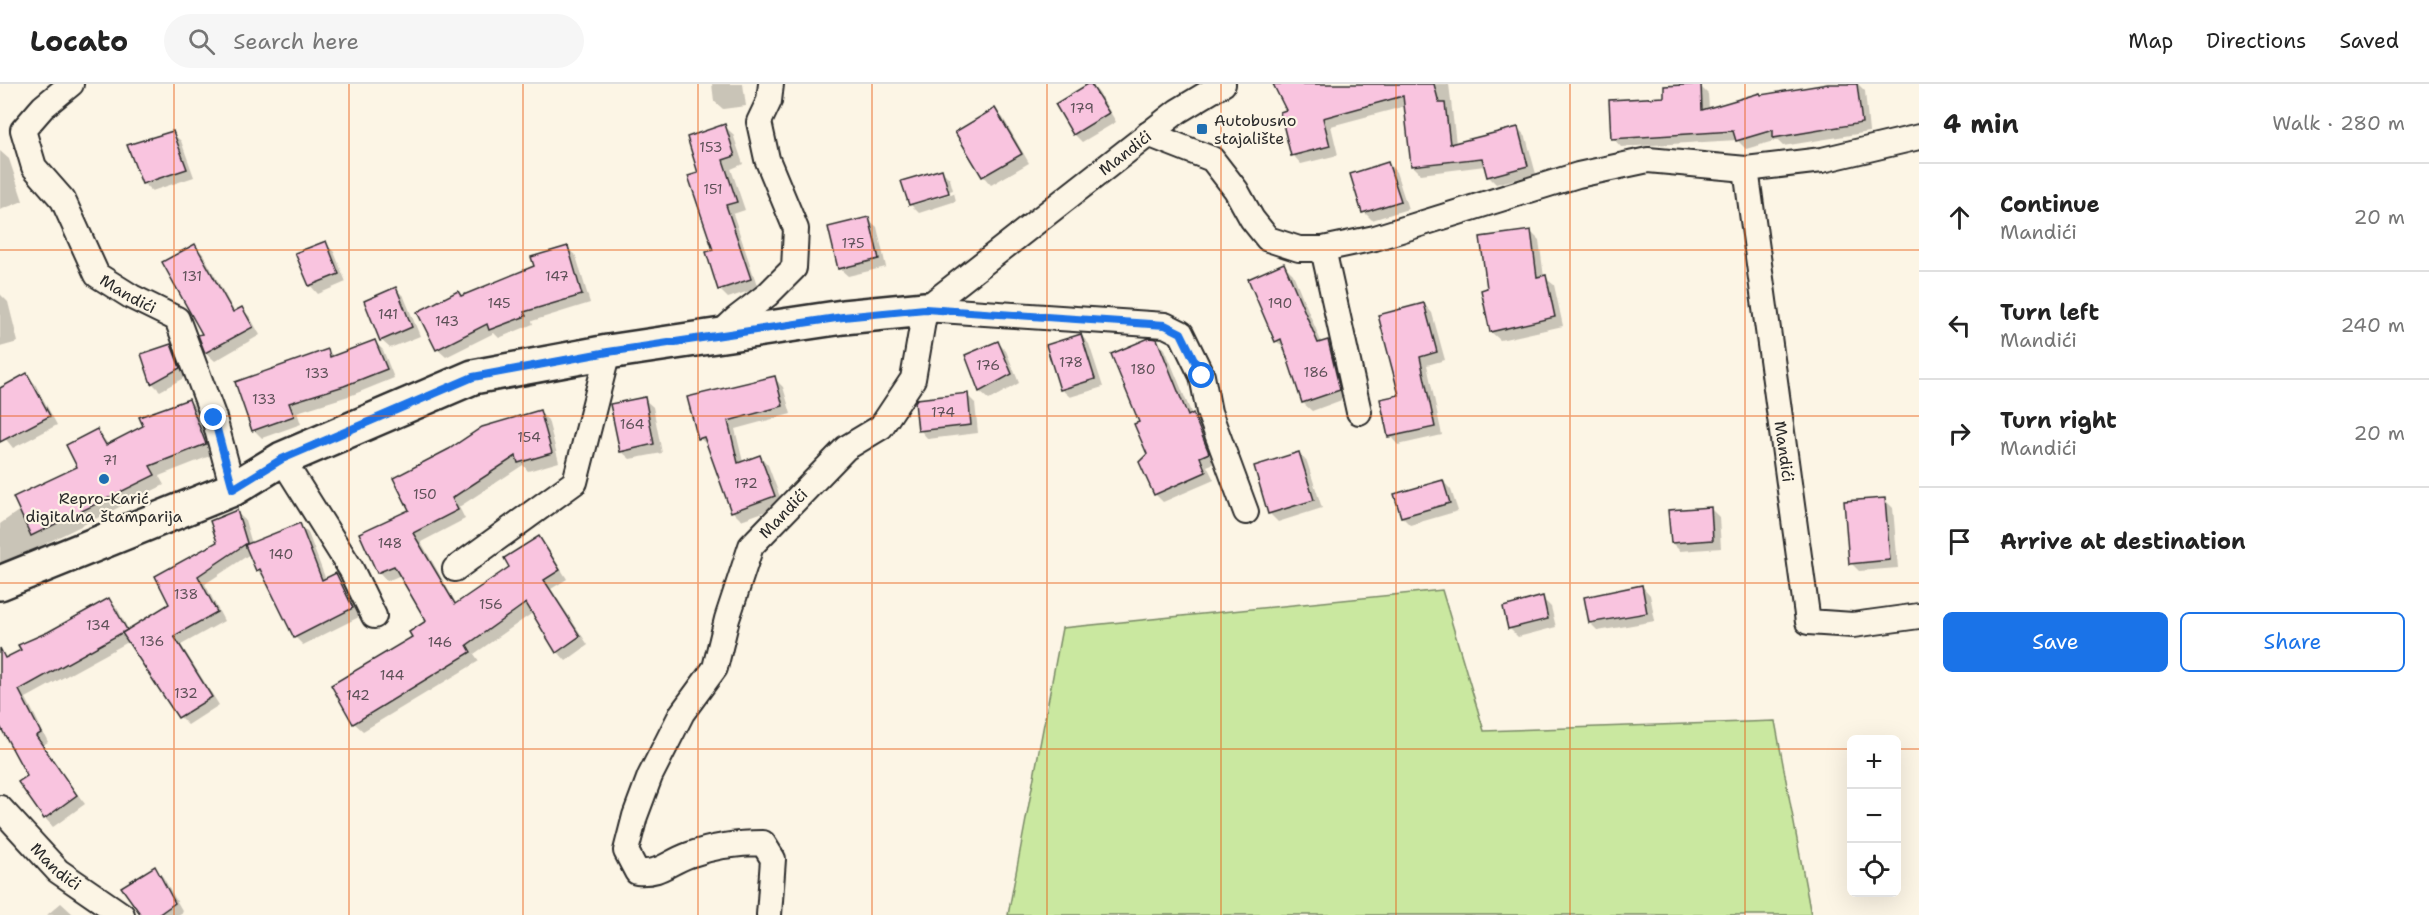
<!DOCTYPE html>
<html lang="en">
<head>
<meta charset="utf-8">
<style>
  :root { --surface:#fff; --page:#f6f6f6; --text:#222; --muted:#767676; --line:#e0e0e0; --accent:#1a73e8 }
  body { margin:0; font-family:"Shantell Sans",sans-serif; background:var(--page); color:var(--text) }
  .controls { position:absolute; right:18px; bottom:18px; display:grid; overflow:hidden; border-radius:9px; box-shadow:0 6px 24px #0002 }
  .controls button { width:54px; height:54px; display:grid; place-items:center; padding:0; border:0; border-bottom:2px solid var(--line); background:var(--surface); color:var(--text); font:30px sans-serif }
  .stop { position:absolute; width:18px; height:18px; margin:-14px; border:4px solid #1a73e8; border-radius:50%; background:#fff }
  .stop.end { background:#1a73e8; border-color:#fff; box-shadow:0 2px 6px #0008 }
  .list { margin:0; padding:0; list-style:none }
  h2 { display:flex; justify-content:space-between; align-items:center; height:78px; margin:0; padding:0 24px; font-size:26px }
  h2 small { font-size:20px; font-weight:400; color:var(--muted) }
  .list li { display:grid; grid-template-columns:39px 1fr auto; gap:18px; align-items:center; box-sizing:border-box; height:108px; padding:0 24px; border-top:2px solid var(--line) }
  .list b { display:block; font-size:22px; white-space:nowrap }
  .list p { margin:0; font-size:20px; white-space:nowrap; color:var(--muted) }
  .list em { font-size:20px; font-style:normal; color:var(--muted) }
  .actions { display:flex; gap:12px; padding:18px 24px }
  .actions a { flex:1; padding:14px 0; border:2px solid var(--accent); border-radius:9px; text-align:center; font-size:21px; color:var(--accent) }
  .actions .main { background:var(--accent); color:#fff }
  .icon { flex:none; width:33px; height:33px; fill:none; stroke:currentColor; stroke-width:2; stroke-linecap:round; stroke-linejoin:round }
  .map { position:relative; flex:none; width:1919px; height:831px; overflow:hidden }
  header { display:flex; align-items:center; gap:36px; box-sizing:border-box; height:84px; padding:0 30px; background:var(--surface); border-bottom:2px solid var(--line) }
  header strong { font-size:28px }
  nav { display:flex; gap:33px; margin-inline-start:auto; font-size:21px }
  .search { width:420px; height:54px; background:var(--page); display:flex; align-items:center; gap:15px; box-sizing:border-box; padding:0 21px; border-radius:33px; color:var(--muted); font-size:22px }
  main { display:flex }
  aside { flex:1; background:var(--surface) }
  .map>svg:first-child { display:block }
</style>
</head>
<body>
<header>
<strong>Locato</strong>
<div class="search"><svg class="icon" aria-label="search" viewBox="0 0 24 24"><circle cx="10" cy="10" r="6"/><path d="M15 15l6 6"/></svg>Search here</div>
<nav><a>Map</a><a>Directions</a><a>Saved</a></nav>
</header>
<main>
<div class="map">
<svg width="1919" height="831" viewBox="0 0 1919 831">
  <rect width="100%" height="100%" fill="#fcf5e5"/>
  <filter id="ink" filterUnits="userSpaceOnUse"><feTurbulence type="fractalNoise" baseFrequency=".0167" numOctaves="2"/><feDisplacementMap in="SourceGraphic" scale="12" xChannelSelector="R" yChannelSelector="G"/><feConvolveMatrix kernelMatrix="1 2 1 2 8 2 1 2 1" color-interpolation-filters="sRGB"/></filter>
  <g filter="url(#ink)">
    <polygon fill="#cae8a0" stroke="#7a8a66" stroke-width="1.5" points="1442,506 1484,647 1775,637 1811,831 1008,831 1062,544"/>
    <g fill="#0003">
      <polygon points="712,0 743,0 746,22 723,25 714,17"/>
      <polygon points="1090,0 1099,9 1116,38 1082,58 1074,50"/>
      <polygon points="1275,0 1449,0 1456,60 1518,44 1526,53 1536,90 1496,100 1488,92 1485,82 1421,90 1412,81 1406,22 1331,42 1338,71 1301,80 1293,71 1288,27"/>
      <polygon points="1846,0 1858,0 1865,7 1869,48 1783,62 1777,56 1746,65 1737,56 1621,63 1613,54 1666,14 1700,2 1708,10 1709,25 1762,13"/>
      <polygon points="995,26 1003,34 1029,79 991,101 983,92"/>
      <polygon points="724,42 733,50 743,80 731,85 745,126 733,130 758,204 728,214 719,205 715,167 700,90"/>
      <polygon points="172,49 181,57 194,93 152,107 143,99"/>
      <polygon points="0,67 9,75 23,117 0,126"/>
      <polygon points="1388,79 1396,88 1408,125 1372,136 1364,128"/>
      <polygon points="941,86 950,95 953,106 913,118 913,121 954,109 956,117 919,129 910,120"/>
      <polygon points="868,135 877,143 886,183 848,192 839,184"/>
      <polygon points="1530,147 1539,156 1544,193 1554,201 1563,242 1500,256 1491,248 1489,205"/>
      <polygon points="325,159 334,168 346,198 318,210 310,201"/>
      <polygon points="195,162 203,170 235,229 242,225 250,233 260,251 215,277 206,269 200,252 204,250"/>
      <polygon points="567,164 576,172 590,219 532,237 533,240 499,254 494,249 446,273 437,265 462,213 536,183"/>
      <polygon points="1284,181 1293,190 1322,260 1328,257 1336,266 1347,314 1312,327 1303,319 1286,265 1276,257"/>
      <polygon points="396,205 404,213 420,252 390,264 381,256"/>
      <polygon points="0,210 8,218 18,258 0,263"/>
      <polygon points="1424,220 1432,229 1445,276 1427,281 1442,351 1398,361 1390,352"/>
      <polygon points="1081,251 1089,260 1103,303 1070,313 1061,305"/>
      <polygon points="1156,256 1165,265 1192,331 1201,340 1217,378 1207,382 1214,396 1163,418 1155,410 1149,371 1141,339"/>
      <polygon points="374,257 383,266 394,294 352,311 297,328 301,340 262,354 254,346 327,266 334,273"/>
      <polygon points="998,259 1006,267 1019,299 989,316 980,308 967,272"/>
      <polygon points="171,262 179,270 187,292 160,307 152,299"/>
      <polygon points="27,291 35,300 57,341 13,364 0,348 0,306"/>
      <polygon points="774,294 783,303 791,330 735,345 743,378 760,372 768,381 783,421 741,436 733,428 709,362 699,354"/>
      <polygon points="967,311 975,319 978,349 928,355 920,346"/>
      <polygon points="644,315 653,323 662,369 630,375 621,367"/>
      <polygon points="189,316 199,326 215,370 159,392 164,401 14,475 20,484 0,494 0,440 79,384 97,347 109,361"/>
      <polygon points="539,328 548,336 559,378 528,387 523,381 459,423 465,435 421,458 457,521 511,483 538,454 547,463 567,495 551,505 588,561 566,577 558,568 534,528 474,570 479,577 363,647 354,639 415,554 428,538 401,491 387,497 379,488 361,449 411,427"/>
      <polygon points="1299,369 1307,378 1322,424 1278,438 1270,430 1256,383"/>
      <polygon points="1443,397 1451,406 1458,427 1410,441 1402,433"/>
      <polygon points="1884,415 1893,424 1898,484 1859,487 1851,479"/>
      <polygon points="1710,424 1719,433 1721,464 1680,467 1672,459"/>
      <polygon points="236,428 245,436 252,460 299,441 308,449 326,496 335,491 344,499 361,532 303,561 295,553 266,495 257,486 250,470 205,500 224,537 181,561 219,621 188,641 180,633 130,557 26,614 48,658 43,661 49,669 27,683 0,639 0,578 23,567 49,549 109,516 117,524 129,547 171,520 219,459"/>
      <polygon points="1642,502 1650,511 1655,537 1598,547 1590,539"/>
      <polygon points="1542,514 1551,523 1556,543 1518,553 1509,544"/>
      <polygon points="52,677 85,720 53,743 45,734"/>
      <polygon points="155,784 163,793 183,828 178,831 142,831"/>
      <polygon points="61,819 74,831 47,831"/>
    </g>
    <g fill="#f9c4df" stroke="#2b2b2b" stroke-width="1.5">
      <polygon points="1088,0 1091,0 1109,29 1073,51 1055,20"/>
      <polygon points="1273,0 1434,0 1439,19 1445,19 1450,60 1518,43 1528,82 1487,93 1482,74 1411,82 1403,12 1323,34 1330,62 1291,72 1280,28 1286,26"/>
      <polygon points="1701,0 1702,26 1760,9 1761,11 1828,0 1857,0 1862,39 1773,54 1773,46 1736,57 1733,47 1611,55 1609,16 1664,13 1664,2"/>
      <polygon points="995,24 1022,70 982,93 955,48"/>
      <polygon points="725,40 735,72 723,76 737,118 726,121 751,195 718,206 706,168 713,166 688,92 698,89 687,53"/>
      <polygon points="173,47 187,85 142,100 127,61"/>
      <polygon points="1388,78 1401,117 1362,129 1350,90"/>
      <polygon points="942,85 949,109 909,121 901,97"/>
      <polygon points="869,133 879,175 838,185 828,143"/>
      <polygon points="1531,146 1537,193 1546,191 1555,233 1490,248 1481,206 1487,204 1480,153"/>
      <polygon points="326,157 339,190 309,202 295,169"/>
      <polygon points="195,160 233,228 242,223 253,243 205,269 198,251 202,250 162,178"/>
      <polygon points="568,162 582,211 524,228 526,232 489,246 487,240 436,266 417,228 458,207 461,212 534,182 531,173"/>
      <polygon points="1284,179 1318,259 1328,256 1340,306 1302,319 1281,255 1275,258 1248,195"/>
      <polygon points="396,203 412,243 380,257 364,217"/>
      <polygon points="1424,219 1437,268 1420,273 1435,343 1388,353 1380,315 1399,311 1378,231"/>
      <polygon points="1081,250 1095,295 1060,306 1046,261"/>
      <polygon points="1149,254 1157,255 1188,332 1193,329 1209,369 1200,373 1206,388 1154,411 1139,378 1147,370 1134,340 1139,338 1111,270"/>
      <polygon points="375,256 387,285 344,302 289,319 294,332 252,347 235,298 328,265 330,273"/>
      <polygon points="998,257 1012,290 979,308 965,271"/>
      <polygon points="171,260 180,284 151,300 141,270"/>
      <polygon points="27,289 50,332 0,358 0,304"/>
      <polygon points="775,292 783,322 728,337 738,379 760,371 775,412 731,428 704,353 698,355 687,313"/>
      <polygon points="968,309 971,341 918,347 915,318 917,315"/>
      <polygon points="645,313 654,360 620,368 610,320"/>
      <polygon points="189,315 206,360 150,382 155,391 31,452 13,413 77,383 66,361 97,345 106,361 143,342 139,333"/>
      <polygon points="540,326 552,369 518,379 516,372 452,414 458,426 413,449 455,520 509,483 504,474 539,452 560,486 544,496 580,552 556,569 526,519 467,561 471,568 353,640 331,601 412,553 409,548 426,537 394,482 377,489 359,449 409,426 393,394 449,365 482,343"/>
      <polygon points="1299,368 1314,416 1268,430 1254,382"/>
      <polygon points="1443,396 1450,419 1401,433 1394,410"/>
      <polygon points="1885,414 1890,476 1849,480 1844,417"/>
      <polygon points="1711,423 1713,456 1671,459 1668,426"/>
      <polygon points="237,426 247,459 198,492 217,528 174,552 212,613 178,634 122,549 169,520 155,492 217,458 210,437"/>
      <polygon points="300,439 322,496 336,489 353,524 294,554 260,485 256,487 245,461"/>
      <polygon points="1642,501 1647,529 1589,539 1584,513"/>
      <polygon points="1543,512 1548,535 1508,545 1503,523"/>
      <polygon points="109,514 127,546 19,606 41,649 36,652 77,711 44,735 18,698 27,692 0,642 0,564 5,574 21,566 18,561 48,548"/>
      <polygon points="155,782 175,819 158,831 141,831 121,803"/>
    </g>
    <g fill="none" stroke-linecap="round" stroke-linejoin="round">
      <g stroke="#2b2b2b" stroke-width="28">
        <g id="street">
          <path id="s1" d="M 71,0 L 43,23 L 23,46 L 34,83 L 63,116 L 97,191 L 132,213 L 177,235 L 214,334 L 233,405"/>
          <polyline points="1148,50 1212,75 1236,106 1252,135 1268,155 1299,165 1323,165 1375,154 1578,91 1648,76 1746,85 1822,76 1919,53"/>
          <path id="s2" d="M 1746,85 L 1808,538 L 1853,541 L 1919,532"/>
          <polyline points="1323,165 1359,328"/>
          <polyline points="925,225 1165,241 1181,249 1202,292 1209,328 1246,428"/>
          <polyline points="718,252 737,234 767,211 794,184 796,145 767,75 759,38 769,17 771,0"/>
          <polyline points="282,375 351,485 374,532"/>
          <polyline points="455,485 575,398 608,268"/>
          <path id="s3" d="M 0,724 L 58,787 L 122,831"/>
          <path id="s4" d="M 769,831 L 773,775 L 763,759 C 739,759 711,763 689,771 C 667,779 661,790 637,788 L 626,767 L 635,732 L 650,692 L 682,629 L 715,584 L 727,535 L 751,462 L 846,364 L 881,343 L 913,295 L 925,225 L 1178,27 L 1223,0"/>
        </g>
      </g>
      <g stroke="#2b2b2b" stroke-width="38">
        <polyline id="secondary" points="0,499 233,405 282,375 473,293 608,268 843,233 925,225"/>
      </g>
      <use href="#street" stroke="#fcf5e5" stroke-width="24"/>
      <use href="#secondary" stroke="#fcf5e5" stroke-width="33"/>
    </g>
  </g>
  <g fill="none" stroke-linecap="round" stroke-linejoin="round" filter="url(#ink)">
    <polyline stroke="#1a73e8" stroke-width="8" points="214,334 233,405 282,375 473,293 608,268 843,233 925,225 1165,241 1181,249 1202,292"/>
  </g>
  <path fill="none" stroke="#e8590c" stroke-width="1.5" stroke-opacity="0.55" d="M 174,0 L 174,831M 349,0 L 349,831M 523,0 L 523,831M 698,0 L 698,831M 872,0 L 872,831M 1047,0 L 1047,831M 1221,0 L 1221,831M 1396,0 L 1396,831M 1570,0 L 1570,831M 1745,0 L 1745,831M 0,166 L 1919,166M 0,332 L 1919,332M 0,499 L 1919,499M 0,665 L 1852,665M 1896,665 L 1919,665"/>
  <g fill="#1f6fb2" stroke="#fcf5e5" stroke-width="2">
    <rect x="1196" y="39" width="12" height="12" rx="3"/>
    <circle cx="104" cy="395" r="6"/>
  </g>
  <g text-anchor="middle" stroke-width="4.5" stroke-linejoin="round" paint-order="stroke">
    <g font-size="14" fill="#5e5158">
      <text x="1082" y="29">179</text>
      <text x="711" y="68">153</text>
      <text x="713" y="110">151</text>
      <text x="853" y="164">175</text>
      <text x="192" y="197">131</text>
      <text x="557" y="197">147</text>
      <text x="499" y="224">145</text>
      <text x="1280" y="224">190</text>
      <text x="388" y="235">141</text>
      <text x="447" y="242">143</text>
      <text x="1071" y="283">178</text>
      <text x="988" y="286">176</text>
      <text x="1143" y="290">180</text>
      <text x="1316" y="293">186</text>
      <text x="317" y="294">133</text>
      <text x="264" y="320">133</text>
      <text x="943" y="333">174</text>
      <text x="632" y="345">164</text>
      <text x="529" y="358">154</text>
      <text x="110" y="381">71</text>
      <text x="746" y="404">172</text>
      <text x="425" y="415">150</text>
      <text x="390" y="464">148</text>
      <text x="281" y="475">140</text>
      <text x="186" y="515">138</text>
      <text x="491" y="525">156</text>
      <text x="98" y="546">134</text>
      <text x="152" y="562">136</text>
      <text x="440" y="563">146</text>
      <text x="392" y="596">144</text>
      <text x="186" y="614">132</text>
      <text x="358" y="616">142</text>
    </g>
    <g font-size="16" fill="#2b2b2b" stroke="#fcf5e5" text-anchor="start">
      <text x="1214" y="42">Autobusno<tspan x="1214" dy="18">stajalište</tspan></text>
      <text x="104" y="420" text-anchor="middle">Repro-Karić<tspan x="104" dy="18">digitalna štamparija</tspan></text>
    </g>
    <g font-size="16" fill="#2b2b2b" stroke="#fcf5e5">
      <text dy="6" stroke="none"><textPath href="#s4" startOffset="1122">Mandići</textPath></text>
      <text dy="6" stroke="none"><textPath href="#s1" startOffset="268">Mandići</textPath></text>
      <text dy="6" stroke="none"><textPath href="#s2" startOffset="285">Mandići</textPath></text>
      <text dy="6" stroke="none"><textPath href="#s4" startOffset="608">Mandići</textPath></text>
      <text dy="6" stroke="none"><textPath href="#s3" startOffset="81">Mandići</textPath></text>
    </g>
  </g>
</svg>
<div class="controls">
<button>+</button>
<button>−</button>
<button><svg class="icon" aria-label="locate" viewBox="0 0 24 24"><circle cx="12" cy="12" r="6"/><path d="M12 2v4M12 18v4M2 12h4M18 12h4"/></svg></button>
</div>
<div class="stop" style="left:1202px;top:292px"></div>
<div class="stop end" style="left:214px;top:334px"></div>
</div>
<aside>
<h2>4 min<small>Walk · 280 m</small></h2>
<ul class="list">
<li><svg class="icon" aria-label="ahead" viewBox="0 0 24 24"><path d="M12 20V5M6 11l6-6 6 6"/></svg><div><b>Continue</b><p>Mandići</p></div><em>20 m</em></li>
<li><svg class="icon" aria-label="left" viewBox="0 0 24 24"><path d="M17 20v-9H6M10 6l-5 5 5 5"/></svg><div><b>Turn left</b><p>Mandići</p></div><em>240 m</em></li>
<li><svg class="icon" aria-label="right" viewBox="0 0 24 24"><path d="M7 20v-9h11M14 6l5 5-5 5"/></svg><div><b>Turn right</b><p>Mandići</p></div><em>20 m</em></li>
<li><svg class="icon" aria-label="arrive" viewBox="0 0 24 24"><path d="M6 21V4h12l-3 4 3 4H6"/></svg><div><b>Arrive at destination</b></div></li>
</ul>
<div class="actions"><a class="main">Save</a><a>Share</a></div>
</aside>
</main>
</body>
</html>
